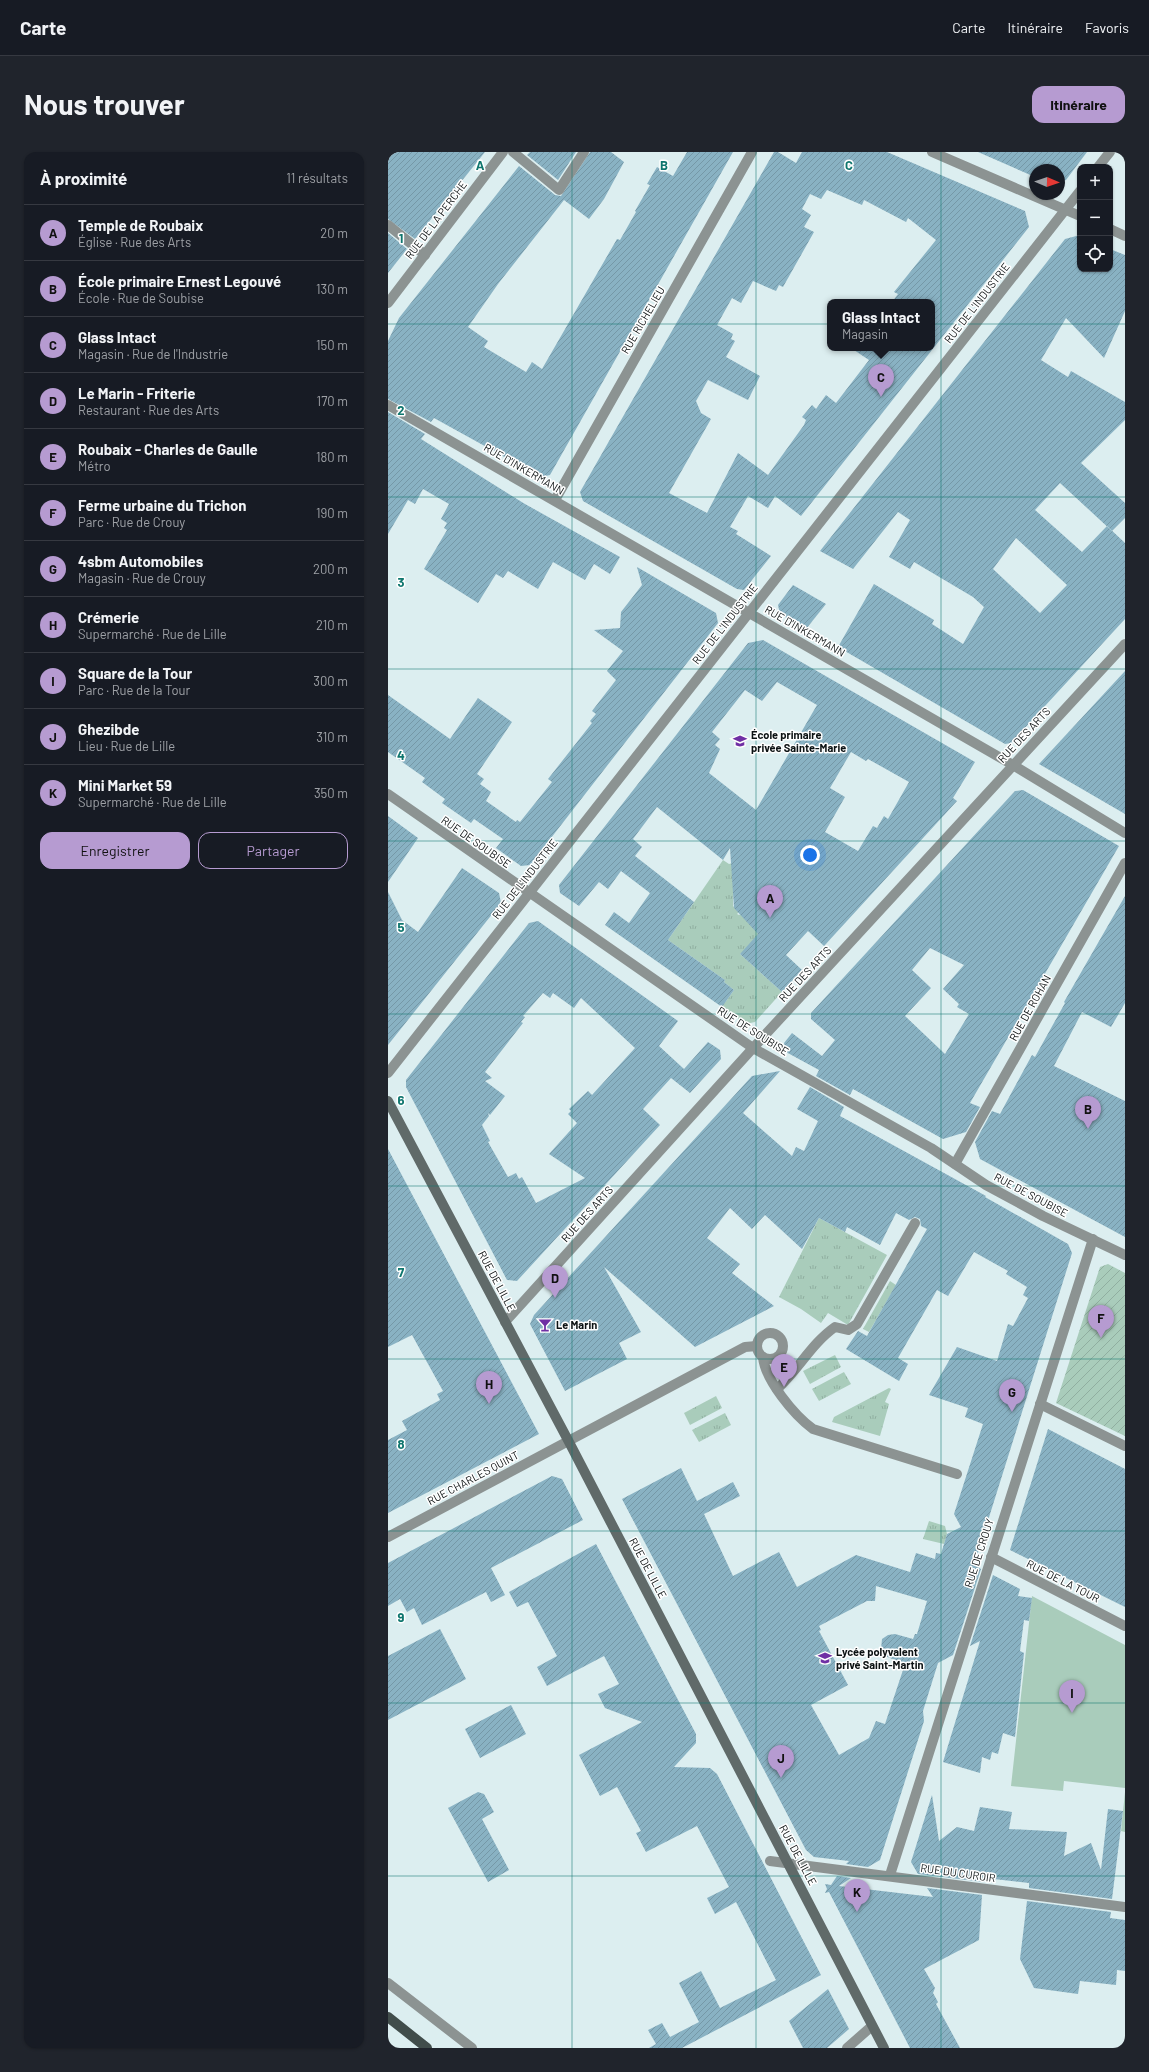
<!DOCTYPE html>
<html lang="fr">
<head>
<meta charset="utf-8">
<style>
  :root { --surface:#171b24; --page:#20242c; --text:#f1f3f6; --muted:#9ea1a6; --line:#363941; --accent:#b69bd1 }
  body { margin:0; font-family:Barlow,sans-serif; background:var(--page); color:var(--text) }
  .controls { position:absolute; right:12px; top:12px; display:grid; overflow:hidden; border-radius:8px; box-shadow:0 1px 3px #0004 }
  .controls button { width:36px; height:36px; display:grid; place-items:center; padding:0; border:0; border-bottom:1px solid var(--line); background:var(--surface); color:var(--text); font:20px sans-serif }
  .compass { position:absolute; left:641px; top:12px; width:36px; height:36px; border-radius:50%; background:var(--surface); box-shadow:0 1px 3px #0004; rotate:92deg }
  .you { position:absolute; left:422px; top:703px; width:14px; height:14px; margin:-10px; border:3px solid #fff; border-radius:50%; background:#1a73e8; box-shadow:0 0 0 6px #1a73e833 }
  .badge { display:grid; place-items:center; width:26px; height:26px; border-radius:50%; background:var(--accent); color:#111; font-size:13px; font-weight:700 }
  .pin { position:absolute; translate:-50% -33px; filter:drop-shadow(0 1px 2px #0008) }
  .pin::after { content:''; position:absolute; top:21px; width:14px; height:12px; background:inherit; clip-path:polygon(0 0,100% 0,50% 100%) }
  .popup { position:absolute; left:439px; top:147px; width:108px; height:52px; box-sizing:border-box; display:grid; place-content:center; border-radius:8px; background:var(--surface); filter:drop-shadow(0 1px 3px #0005); font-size:13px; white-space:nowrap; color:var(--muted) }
  .popup b { font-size:15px; color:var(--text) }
  .popup::after { content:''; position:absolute; left:50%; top:100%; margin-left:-8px; border:8px solid transparent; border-top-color:var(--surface) }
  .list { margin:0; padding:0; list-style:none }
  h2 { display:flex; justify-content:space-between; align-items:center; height:52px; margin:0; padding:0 16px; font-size:17px }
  h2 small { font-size:13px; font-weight:400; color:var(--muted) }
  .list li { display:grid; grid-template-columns:26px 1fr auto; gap:12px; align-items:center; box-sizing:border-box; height:56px; padding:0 16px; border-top:1px solid var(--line) }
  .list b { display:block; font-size:15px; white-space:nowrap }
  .list p { margin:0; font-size:13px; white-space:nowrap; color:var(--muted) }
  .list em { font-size:13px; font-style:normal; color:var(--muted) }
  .actions { display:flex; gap:8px; padding:12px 16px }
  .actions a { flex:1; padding:9px 0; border:1px solid var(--accent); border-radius:12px; text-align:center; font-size:14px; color:var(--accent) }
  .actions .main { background:var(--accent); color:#111 }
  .icon { flex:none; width:22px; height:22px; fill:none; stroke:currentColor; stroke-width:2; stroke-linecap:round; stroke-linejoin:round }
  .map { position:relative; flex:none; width:737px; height:1896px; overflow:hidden; border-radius:12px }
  header { display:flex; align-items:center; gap:24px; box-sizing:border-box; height:56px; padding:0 20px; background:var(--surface); border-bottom:1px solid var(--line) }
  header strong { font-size:19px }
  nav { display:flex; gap:22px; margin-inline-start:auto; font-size:14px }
  .intro { display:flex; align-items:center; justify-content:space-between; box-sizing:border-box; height:96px; padding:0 24px }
  h1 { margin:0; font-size:28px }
  .button { padding:10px 18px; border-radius:12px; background:var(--accent); color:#111; font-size:14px; font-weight:700 }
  main { display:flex; gap:24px; padding:0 24px }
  aside { flex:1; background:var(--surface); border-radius:12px; box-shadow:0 1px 3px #0004 }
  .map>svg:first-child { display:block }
</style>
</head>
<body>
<header>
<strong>Carte</strong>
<nav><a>Carte</a><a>Itinéraire</a><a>Favoris</a></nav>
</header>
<div class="intro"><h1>Nous trouver</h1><a class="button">Itinéraire</a></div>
<main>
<aside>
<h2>À proximité<small>11 résultats</small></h2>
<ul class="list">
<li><span class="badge">A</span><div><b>Temple de Roubaix</b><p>Église · Rue des Arts</p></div><em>20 m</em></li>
<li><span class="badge">B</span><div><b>École primaire Ernest Legouvé</b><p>École · Rue de Soubise</p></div><em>130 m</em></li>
<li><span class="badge">C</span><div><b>Glass Intact</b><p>Magasin · Rue de l'Industrie</p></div><em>150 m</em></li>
<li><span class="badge">D</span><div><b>Le Marin - Friterie</b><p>Restaurant · Rue des Arts</p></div><em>170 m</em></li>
<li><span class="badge">E</span><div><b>Roubaix - Charles de Gaulle</b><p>Métro</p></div><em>180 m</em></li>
<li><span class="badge">F</span><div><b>Ferme urbaine du Trichon</b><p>Parc · Rue de Crouy</p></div><em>190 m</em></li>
<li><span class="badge">G</span><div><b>4sbm Automobiles</b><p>Magasin · Rue de Crouy</p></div><em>200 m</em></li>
<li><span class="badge">H</span><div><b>Crémerie</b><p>Supermarché · Rue de Lille</p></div><em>210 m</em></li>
<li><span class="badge">I</span><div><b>Square de la Tour</b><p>Parc · Rue de la Tour</p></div><em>300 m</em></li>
<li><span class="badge">J</span><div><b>Ghezibde</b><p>Lieu · Rue de Lille</p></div><em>310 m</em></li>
<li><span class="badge">K</span><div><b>Mini Market 59</b><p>Supermarché · Rue de Lille</p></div><em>350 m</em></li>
</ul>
<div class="actions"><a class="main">Enregistrer</a><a>Partager</a></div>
</aside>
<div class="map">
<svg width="737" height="1896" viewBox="0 0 737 1896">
  <defs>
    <pattern id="grass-tufts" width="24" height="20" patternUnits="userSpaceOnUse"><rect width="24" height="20" fill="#a9ccbb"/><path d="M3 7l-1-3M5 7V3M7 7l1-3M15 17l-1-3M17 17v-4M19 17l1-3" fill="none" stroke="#90aea0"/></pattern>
    <pattern id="garden-furrows" width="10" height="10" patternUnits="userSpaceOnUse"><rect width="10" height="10" fill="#a9ccbb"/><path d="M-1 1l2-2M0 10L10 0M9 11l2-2" fill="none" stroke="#90aea0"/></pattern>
    <pattern id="building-hatch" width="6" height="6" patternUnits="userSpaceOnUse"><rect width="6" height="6" fill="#89b2c3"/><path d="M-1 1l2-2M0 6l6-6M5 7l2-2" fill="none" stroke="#7598a7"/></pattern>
  </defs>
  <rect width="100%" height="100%" fill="#dceef0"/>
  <g fill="url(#grass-tufts)">
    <polygon points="361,706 352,735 345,742 345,754 351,760 349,762 351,763 353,762 360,768 360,771 362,770 378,785 352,802 394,840 367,870 357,872 334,855 346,838 336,830 337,828 280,788 335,708 341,712"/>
    <polygon points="431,1066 499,1103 460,1173 440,1161 433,1171 413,1157 391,1145"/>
    <polygon points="502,1129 508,1133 481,1180 475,1177"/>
    <polygon points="447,1203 453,1215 422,1232 415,1219"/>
    <polygon points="456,1220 463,1232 431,1249 424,1237"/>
    <polygon points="501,1236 503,1237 497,1250 501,1252 492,1284 444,1270 446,1265"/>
    <polygon points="328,1244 334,1256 302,1273 296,1261"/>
    <polygon points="337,1261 343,1273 311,1290 304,1278"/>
    <polygon points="541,1369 557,1374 559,1382 556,1392 535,1387"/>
  </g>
  <g fill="#a9ccbb">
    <polygon points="644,1444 737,1493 737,1636 676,1629 675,1639 623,1634"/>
    <polygon points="737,1640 737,1680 733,1679"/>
  </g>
  <polygon fill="url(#garden-furrows)" points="720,1112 737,1121 737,1284 668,1251 712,1115"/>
  <g fill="url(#building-hatch)" fill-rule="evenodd">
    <polygon points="0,0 97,0 27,87 0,67"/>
    <polygon points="142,0 188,0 170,28 139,3"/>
    <polygon points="202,0 223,0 236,10 216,47 201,67 176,48 110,132 80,175 100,189 96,195 138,220 144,210 154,217 229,87 232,88 248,60 247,59 262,33 259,32 269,15 285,24 299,0 345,0 162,323 153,325 46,266 43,270 0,247 0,189 11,166 131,14 167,43 173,44"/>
    <path d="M 386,0 L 390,0 L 408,11 L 414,0 L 499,0 L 637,59 L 641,75 L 413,364 L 387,344 L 380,356 L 360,344 L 342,375 L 350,379 L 348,382 L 383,404 L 356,438 L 349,437 L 195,349 L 192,340 ZM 439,38 L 474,53 L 476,48 L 518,70 L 520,66 L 548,88 L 506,140 L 510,142 L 504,150 L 544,150 L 544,196 L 463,196 L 481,208 L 448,251 L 438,243 L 428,257 L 424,253 L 414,265 L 418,268 L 416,273 L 380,323 L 350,301 L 319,361 L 281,341 L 323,267 L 313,261 L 308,249 L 320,228 L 360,248 L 372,224 L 338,205 L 347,189 L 343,187 L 345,182 L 329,173 L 344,146 L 353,151 L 365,129 L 388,139 L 391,133 L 395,135 L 426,80 L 416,75 L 423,63 L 414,57 L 422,42 L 433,47 Z"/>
    <polygon points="590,0 699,0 678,28 671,30 671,18 647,18 647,25"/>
    <polygon points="0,81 19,97 0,121"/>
    <path d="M 692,83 L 692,117 L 722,117 L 722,97 L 737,103 L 737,159 L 716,206 L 678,166 L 653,208 L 680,225 L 683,219 L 737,250 L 737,268 L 693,311 L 737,351 L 737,366 L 724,379 L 672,331 L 647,358 L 694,400 L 719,374 L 737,391 L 737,467 L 623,591 L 617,592 L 450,495 L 486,432 L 546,468 L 544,472 L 575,492 L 596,455 L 585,445 L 526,410 L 522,417 L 501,405 L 522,368 L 510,360 L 465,417 L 432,399 L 677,87 ZM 628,386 L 679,433 L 652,461 L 605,417 Z"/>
    <polygon points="0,260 37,282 33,287 137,352 232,405 222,422 206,412 197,428 165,410 150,437 120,419 115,426 108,422 90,451 36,417 59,378 56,376 59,371 53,367 61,352 35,337 27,352 20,348 0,382"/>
    <polygon points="249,415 328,461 330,471 142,713 133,714 108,696 115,687 86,667 83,671 54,651 57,647 34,630 37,626 0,600 0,543 62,587 90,546 124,570 89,622 96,627 92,632 103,640 98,649 128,670 129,668 132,670 164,630 160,627 204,571 202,569 208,562 204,559 228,528 219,519 235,499 206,478 232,476 233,460 254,433"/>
    <polygon points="405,433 438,452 418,477 392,462 390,453"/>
    <path d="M 375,488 L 587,610 L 565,646 L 569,649 L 436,794 L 420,779 L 398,803 L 414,818 L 394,840 L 352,802 L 370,782 L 346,756 L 342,696 L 335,708 L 269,655 L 245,687 L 254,695 L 247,704 L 306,750 L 280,788 L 337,828 L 336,830 L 346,838 L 334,855 L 217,773 L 226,760 L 241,771 L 262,741 L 233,719 L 220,737 L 211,730 L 191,754 L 172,741 L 171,733 L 360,491 ZM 389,530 L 429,553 L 368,658 L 321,621 L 332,597 L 327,593 L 332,587 L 324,580 L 357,538 L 374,549 ZM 463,600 L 478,609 L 480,607 L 521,630 L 500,667 L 496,664 L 489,676 L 485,674 L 470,699 L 437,680 L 457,645 L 442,636 Z"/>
    <polygon points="737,519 737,662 651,612"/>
    <path d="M 635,638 L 731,694 L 582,951 L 592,955 L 578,980 L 555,987 L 465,937 L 462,943 L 428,924 L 431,918 L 398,900 L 396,891 L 404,881 L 434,904 L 447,888 L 423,867 L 423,861 L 627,639 ZM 542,796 L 576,813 L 555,837 L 571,852 L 569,855 L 581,862 L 557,902 L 517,864 L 543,836 L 524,818 Z"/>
    <polygon points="0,664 30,686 0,730"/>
    <polygon points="74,716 111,741 113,751 0,893 0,740 14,768 30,780"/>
    <polygon points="737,744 737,851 723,875 694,860 666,914 737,949 737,1085 592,1007 587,990 604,959 612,962 644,903 647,905 677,851 676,850"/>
    <path d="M 150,769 L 290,869 L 271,894 L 296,917 L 320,890 L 332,898 L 333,907 L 302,941 L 283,926 L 255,957 L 272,973 L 129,1129 L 119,1128 L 18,935 L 18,928 L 141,771 ZM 155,841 L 162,846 L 165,841 L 186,856 L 193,846 L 247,896 L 204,943 L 200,939 L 181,957 L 183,959 L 180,962 L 189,971 L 161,1002 L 197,1026 L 148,1051 L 134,1025 L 131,1027 L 128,1021 L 120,1025 L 100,990 L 102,989 L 94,973 L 101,964 L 100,961 L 102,963 L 117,944 L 97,929 L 104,926 L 97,920 L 135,871 L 133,870 L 137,865 L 135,864 Z"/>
    <path d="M 392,919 L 355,961 L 404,1004 L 408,995 L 416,999 L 430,969 L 409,957 L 422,935 L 456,955 L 452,964 L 598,1044 L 597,1045 L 680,1092 L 684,1101 L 586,1413 L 593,1417 L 565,1503 L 550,1511 L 535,1559 L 536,1569 L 492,1708 L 480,1715 L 458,1712 L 461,1709 L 426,1705 L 418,1698 L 234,1347 L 293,1316 L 309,1349 L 345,1330 L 352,1344 L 316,1362 L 345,1424 L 391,1400 L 409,1435 L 468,1403 L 522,1420 L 528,1401 L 547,1407 L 548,1401 L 553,1402 L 559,1382 L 573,1375 L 566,1362 L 595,1272 L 577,1265 L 580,1256 L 541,1243 L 569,1195 L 609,1209 L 620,1172 L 625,1174 L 640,1146 L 635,1143 L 639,1135 L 618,1122 L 620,1119 L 586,1100 L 560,1144 L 549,1138 L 510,1206 L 520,1212 L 511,1229 L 458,1197 L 470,1179 L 479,1184 L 539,1077 L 533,1074 L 532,1067 L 527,1065 L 521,1068 L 508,1061 L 492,1093 L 459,1075 L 457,1080 L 431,1066 L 414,1097 L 377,1063 L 364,1077 L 342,1056 L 319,1086 L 352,1112 L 344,1121 L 386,1154 L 307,1195 L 216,1115 L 253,1180 L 231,1191 L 239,1207 L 177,1239 L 142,1172 L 146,1163 L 364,924 ZM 488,1434 L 539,1449 L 529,1482 L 527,1482 L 525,1487 L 507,1482 L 500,1483 L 494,1487 L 493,1497 L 497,1504 L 517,1512 L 497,1572 L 488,1569 L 481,1586 L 451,1603 L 423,1553 L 460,1533 L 431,1479 L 433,1478 L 431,1474 L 479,1449 L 487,1449 Z"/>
    <polygon points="0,997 151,1282 0,1361 0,1288 19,1278 14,1269 52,1248 49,1242 55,1239 24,1183 0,1195"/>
    <polygon points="660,1277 737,1317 737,1455 622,1398"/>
    <polygon points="164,1324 174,1327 195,1368 103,1416 117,1443 103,1450 98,1440 34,1473 26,1456 19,1460 12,1447 0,1454 0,1411"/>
    <polygon points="208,1392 308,1582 308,1591 286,1615 322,1616 329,1622 433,1823 294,1896 261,1896 268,1892 260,1878 274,1871 282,1885 311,1870 291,1831 313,1819 332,1856 388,1828 348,1750 327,1762 319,1746 341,1735 309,1674 258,1700 248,1681 253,1679 229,1635 212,1644 191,1603 254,1570 217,1556 210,1542 231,1532 216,1504 159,1534 149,1515 169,1504 140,1450 129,1455 121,1440"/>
    <polygon points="605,1423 632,1437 630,1444 644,1446 641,1469 636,1468 632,1499 636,1501 627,1585 615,1581 610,1602 604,1600 602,1608 594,1605 592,1621 555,1610 592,1489 582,1494"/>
    <polygon points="52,1477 78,1527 0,1568 0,1504"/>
    <polygon points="123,1553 138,1582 92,1606 77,1577"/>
    <polygon points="90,1640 96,1642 106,1660 94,1667 121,1718 100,1730 60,1656"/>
    <polygon points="544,1643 551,1689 569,1675 586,1679 592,1655 624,1660 621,1677 679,1680 676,1704 703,1691 713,1718 720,1657 735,1659 724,1747 641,1736 641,1731 597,1726 596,1730 530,1722 523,1710"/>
    <polygon points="449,1724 463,1726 451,1734 545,1745 539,1736 594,1743 591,1788 536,1817 547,1836 545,1841 550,1850 548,1852 572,1896 522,1896 441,1740 437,1741 439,1737 437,1732 443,1733"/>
    <polygon points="639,1749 723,1760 722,1766 737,1768 737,1819 729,1818 728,1833 692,1829 690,1842 646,1836 632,1807"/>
    <polygon points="440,1837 461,1877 439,1896 415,1896 401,1869"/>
  </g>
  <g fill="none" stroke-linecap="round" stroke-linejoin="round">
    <g stroke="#8c9392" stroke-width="10">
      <polyline points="125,0 171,38 196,0"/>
      <polyline points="544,0 692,64"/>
      <polyline points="710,15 722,0"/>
      <polyline points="0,73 37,103"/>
      <polyline points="722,77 737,84"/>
      <polyline points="0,151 115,0"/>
      <polyline points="0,253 625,613 737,681"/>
      <polyline points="167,348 364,0"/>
      <polyline points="0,642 365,896 543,996 598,1033 655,1064 737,1103"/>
      <polyline points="0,921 692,39"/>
      <polyline points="567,1012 737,711"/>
      <polyline points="117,1170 365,896 737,492"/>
      <circle cx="382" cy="1194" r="13"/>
      <path d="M 375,1205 C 377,1228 406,1263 425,1277 L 569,1322"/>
      <path d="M 389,1237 C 410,1218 424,1191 447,1175 L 460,1178 L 469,1172 L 527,1071"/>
      <polyline points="652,1252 737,1294"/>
      <polyline points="0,1385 357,1195 369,1194"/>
      <polyline points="603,1405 737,1474"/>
      <polyline points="382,1709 737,1755"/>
      <polyline points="502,1723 705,1087"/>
      <polyline points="0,1831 84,1896"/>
      <polyline points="459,1896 484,1874"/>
    </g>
    <polyline stroke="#606a69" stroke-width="10" points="0,949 181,1290 496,1896"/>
    <polyline stroke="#414d4b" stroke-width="10" points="0,1865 39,1896"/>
  </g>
  <path fill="none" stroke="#0f766e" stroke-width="1" stroke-opacity="0.55" d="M 184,0 L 184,1896M 368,0 L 368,1896M 553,0 L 553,1896M 0,172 L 737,172M 0,345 L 737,345M 0,517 L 737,517M 0,689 L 737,689M 0,862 L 737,862M 0,1034 L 737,1034M 0,1207 L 737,1207M 0,1379 L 737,1379M 0,1551 L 737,1551M 0,1724 L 737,1724"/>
  <defs>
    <g id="school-bare" transform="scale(1.08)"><path d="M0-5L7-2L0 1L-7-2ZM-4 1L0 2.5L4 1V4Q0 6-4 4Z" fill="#6f2fa4" stroke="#fff" stroke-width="2.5" paint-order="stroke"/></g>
    <g id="bar-bare" transform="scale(1.08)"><path d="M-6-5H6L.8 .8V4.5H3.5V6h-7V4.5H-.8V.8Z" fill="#6f2fa4" stroke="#fff" stroke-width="2.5" paint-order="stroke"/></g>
  </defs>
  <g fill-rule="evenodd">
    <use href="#school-bare" x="352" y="589"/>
    <use href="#bar-bare" x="157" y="1173"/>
    <use href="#school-bare" x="437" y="1506"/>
  </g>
  <g text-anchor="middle" stroke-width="3" stroke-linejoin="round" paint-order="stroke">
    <g font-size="11" fill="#0c1213" stroke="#fff">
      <text transform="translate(48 68) rotate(-53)" y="4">RUE DE LA PERCHE</text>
      <text transform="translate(589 151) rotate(-52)" y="4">RUE DE L'INDUSTRIE</text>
      <text transform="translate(255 168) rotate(-60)" y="4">RUE RICHELIEU</text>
      <text transform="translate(136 317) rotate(30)" y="4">RUE D'INKERMANN</text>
      <text transform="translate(337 472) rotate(-52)" y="4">RUE DE L'INDUSTRIE</text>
      <text transform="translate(417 479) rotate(30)" y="4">RUE D'INKERMANN</text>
      <text transform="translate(636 583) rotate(-47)" y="4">RUE DES ARTS</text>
      <text transform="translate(88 690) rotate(35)" y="4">RUE DE SOUBISE</text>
      <text transform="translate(137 727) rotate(-52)" y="4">RUE DE L'INDUSTRIE</text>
      <text transform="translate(417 822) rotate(-47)" y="4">RUE DES ARTS</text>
      <text transform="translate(642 856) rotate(-61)" y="4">RUE DE ROHAN</text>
      <text transform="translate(365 879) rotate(32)" y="4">RUE DE SOUBISE</text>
      <text transform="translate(643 1043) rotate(28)" y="4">RUE DE SOUBISE</text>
      <text transform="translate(199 1062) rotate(-48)" y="4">RUE DES ARTS</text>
      <text transform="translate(109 1129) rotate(62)" y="4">RUE DE LILLE</text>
      <text transform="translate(85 1326) rotate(-28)" y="4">RUE CHARLES QUINT</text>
      <text transform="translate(591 1401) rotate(-72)" y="4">RUE DE CROUY</text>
      <text transform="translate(260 1416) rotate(62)" y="4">RUE DE LILLE</text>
      <text transform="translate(675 1429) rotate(27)" y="4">RUE DE LA TOUR</text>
      <text transform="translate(410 1703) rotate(62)" y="4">RUE DE LILLE</text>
      <text transform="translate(570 1721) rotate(8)" y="4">RUE DU CUROIR</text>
    </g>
    <g font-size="11" font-weight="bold" fill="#0c1213" stroke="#fff" text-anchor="start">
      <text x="363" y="587">École primaire<tspan x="363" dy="13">privée Sainte-Marie</tspan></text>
      <text x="168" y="1177">Le Marin</text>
      <text x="448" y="1504">Lycée polyvalent<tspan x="448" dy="13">privé Saint-Martin</tspan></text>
    </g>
  </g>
  <g font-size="13" text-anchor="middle" font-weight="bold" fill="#0f766e" stroke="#fff" stroke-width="3" stroke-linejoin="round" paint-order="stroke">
    <text x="92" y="18">A</text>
    <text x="276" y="18">B</text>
    <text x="461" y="18">C</text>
    <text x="13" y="91">1</text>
    <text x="13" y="263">2</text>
    <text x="13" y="435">3</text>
    <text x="13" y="608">4</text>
    <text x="13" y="780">5</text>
    <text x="13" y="953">6</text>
    <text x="13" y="1125">7</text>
    <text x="13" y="1297">8</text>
    <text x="13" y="1470">9</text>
  </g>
</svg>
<div class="controls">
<button>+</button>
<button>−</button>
<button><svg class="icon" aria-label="locate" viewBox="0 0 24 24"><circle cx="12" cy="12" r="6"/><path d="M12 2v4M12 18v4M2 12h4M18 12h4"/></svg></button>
</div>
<svg class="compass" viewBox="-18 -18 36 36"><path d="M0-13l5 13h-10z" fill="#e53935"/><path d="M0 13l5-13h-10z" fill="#9ea1a6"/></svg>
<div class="you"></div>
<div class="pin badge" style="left:382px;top:766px">A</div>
<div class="pin badge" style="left:700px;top:977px">B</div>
<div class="pin badge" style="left:493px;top:245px">C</div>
<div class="popup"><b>Glass Intact</b>Magasin</div>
<div class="pin badge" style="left:167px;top:1146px">D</div>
<div class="pin badge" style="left:396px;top:1235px">E</div>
<div class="pin badge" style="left:713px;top:1186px">F</div>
<div class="pin badge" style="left:624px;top:1260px">G</div>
<div class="pin badge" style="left:101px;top:1252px">H</div>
<div class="pin badge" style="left:684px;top:1561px">I</div>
<div class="pin badge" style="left:393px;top:1626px">J</div>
<div class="pin badge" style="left:469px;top:1760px">K</div>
</div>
</main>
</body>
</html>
